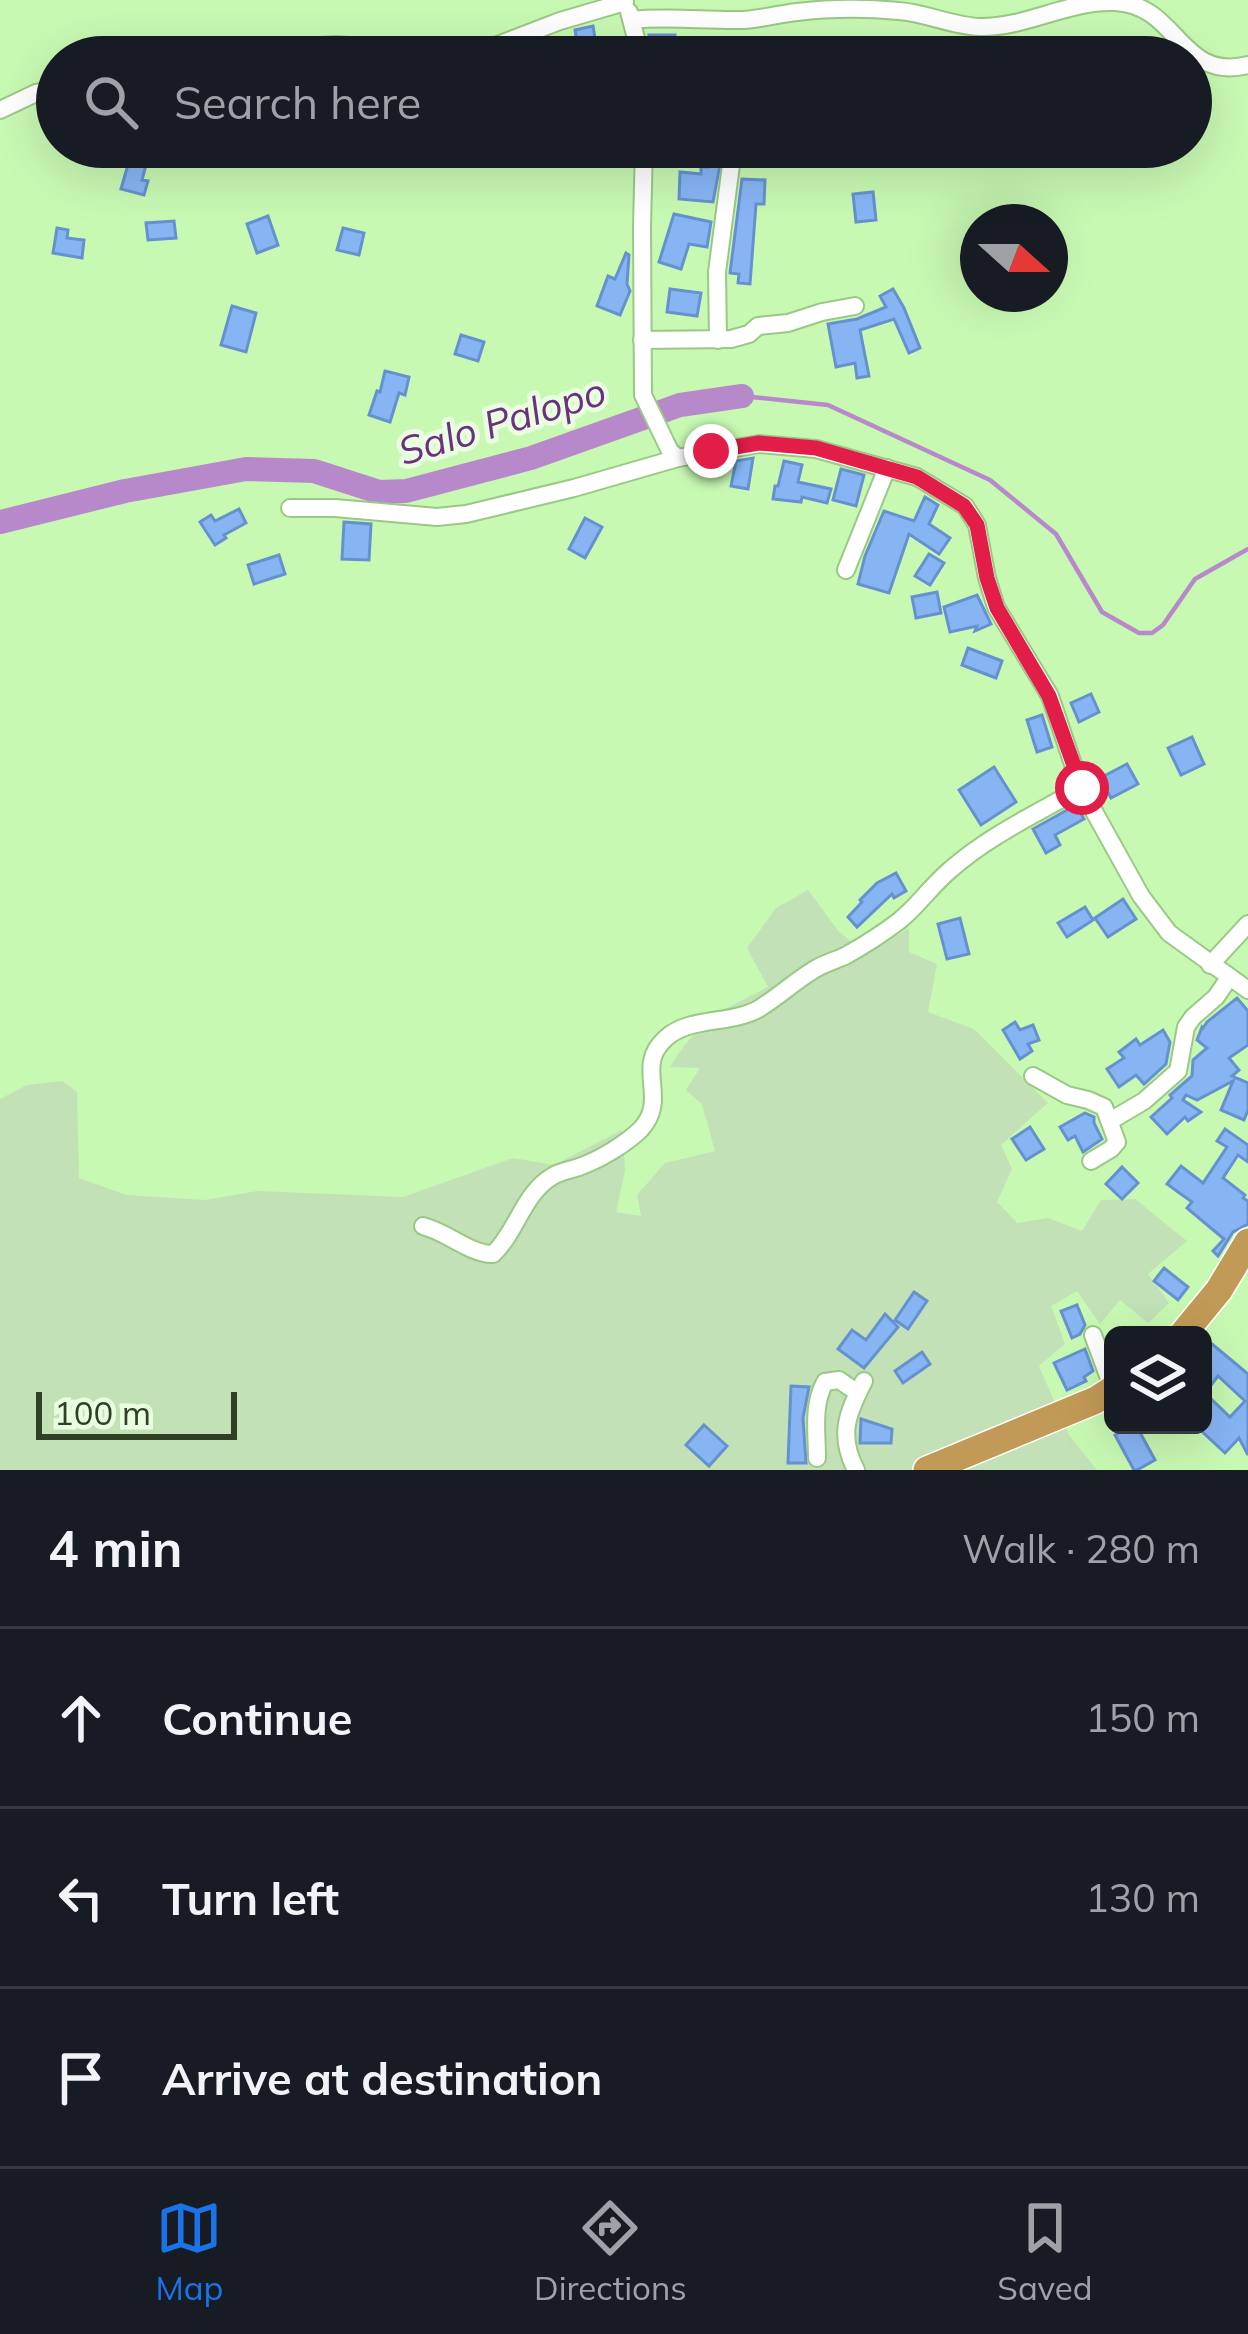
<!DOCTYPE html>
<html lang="en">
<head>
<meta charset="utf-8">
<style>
  :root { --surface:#171b24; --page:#20242c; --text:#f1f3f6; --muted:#9ea1a6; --line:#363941; --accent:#1a73e8 }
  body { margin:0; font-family:Mulish,sans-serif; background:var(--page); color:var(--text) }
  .controls { position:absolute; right:36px; bottom:36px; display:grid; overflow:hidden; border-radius:18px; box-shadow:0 12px 48px #0002 }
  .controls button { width:108px; height:108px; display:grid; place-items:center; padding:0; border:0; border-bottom:3px solid var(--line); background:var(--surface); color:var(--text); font:60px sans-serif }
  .compass { position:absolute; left:960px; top:204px; width:108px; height:108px; border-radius:50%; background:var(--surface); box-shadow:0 12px 48px #0002; rotate:111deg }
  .scale { position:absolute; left:36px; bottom:30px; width:201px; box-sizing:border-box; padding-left:12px; border:6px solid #2e4125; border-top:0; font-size:33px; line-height:42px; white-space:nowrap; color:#2e4125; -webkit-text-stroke:9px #e9fde1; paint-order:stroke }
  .stop { position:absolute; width:36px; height:36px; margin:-27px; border:9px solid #e11d48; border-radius:50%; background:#fff }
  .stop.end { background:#e11d48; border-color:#fff; box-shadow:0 3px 12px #0008 }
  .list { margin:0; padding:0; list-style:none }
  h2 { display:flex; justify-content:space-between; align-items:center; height:156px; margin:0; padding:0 48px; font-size:51px }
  h2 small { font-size:39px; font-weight:400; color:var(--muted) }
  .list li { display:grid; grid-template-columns:78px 1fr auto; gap:36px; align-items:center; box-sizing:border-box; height:180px; padding:0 48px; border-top:3px solid var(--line) }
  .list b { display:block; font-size:45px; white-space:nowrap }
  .list em { font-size:39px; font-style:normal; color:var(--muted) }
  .icon { flex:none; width:66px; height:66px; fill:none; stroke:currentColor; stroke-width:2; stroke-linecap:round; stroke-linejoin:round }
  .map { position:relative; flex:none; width:1248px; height:1470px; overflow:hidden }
  .search { position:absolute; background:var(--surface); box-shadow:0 12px 48px #0002; left:36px; right:36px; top:36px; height:132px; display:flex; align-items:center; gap:30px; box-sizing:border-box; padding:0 42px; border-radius:66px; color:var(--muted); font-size:45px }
  .sheet { height:696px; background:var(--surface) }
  nav { display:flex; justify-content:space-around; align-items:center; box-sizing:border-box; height:168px; border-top:3px solid var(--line); background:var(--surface); font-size:33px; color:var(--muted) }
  nav a { display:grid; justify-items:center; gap:6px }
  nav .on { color:var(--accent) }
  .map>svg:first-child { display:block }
</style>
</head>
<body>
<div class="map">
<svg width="1248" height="1470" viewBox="0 0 1248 1470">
  <rect width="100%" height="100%" fill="#c8f9b3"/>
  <path fill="#c2e1b6" d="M 808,890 L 839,932 L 868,954 L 909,928 L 909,952 L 937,964 L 928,1012 L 974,1029 L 1048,1103 L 1001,1145 L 1012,1169 L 997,1202 L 1017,1223 L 1048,1218 L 1082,1231 L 1101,1200 L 1135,1199 L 1187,1241 L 1148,1274 L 1169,1303 L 1148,1323 L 1120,1300 L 1100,1324 L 1077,1291 L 1051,1306 L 1065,1344 L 1039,1366 L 1069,1435 L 1097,1470 L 0,1470 L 0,1099 L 27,1085 L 63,1081 L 77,1092 L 79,1178 L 126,1195 L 205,1200 L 257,1191 L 403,1197 L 513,1158 L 554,1165 L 622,1130 L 625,1171 L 616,1212 L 641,1216 L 637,1195 L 665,1163 L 715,1151 L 702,1104 L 686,1090 L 700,1068 L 670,1067 C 697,1022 723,1009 768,987 L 747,948 L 776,908 Z"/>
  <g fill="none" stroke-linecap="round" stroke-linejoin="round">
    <polyline stroke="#b889ca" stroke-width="4.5" points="742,396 828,405 990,480 1056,534 1102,612 1139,633 1152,633 1163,625 1195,579 1248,549"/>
    <polyline stroke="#b889ca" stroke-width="24" points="0,522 125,491 246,469 314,471 379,492 406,491 531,458 680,405 742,396"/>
  </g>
  <g fill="#87b5f4" stroke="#6592cf" stroke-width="3" fill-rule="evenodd">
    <polygon points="593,26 597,51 579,54 575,30"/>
    <polygon points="649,35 675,35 674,55 653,55"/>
    <polygon points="709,148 723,149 713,202 679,199 680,172 701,174 701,167 708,167"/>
    <polygon points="129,161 146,165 142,180 148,181 144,195 121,189"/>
    <polygon points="742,179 765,180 764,204 756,204 750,284 738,283 739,274 730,273"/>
    <polygon points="873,192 876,220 856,222 853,194"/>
    <polygon points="674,214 711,222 707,247 689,244 681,269 659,262"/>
    <polygon points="268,216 278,245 257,253 247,224"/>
    <polygon points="174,221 176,238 148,240 146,223"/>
    <polygon points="57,228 68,230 67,238 84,240 82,258 53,253"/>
    <polygon points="343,228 364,233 359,255 337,250"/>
    <polygon points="626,253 629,255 627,284 630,291 620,315 597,306 608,276 615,279"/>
    <polygon points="670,289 701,293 697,316 667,312"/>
    <polygon points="893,289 904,308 920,348 909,353 894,319 860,330 869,376 857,378 855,363 836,367 828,324 857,319 886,307 880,296"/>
    <polygon points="232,306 256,313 246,352 221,345"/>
    <polygon points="461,335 484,342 478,361 455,354"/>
    <polygon points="385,371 409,377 405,395 399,393 390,422 369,415 377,391 380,392"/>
    <polygon points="753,458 748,489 731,486 736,461"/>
    <polygon points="784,461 802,465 798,482 831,489 827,503 802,497 801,502 773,499 775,486 778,486"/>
    <polygon points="841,469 864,475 856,506 833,500"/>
    <polygon points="925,497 938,505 929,524 950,538 939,554 909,534 889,593 858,584 865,556 884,511 914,521"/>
    <polygon points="239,509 246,523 224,535 226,538 215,545 200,522 211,515 215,521"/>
    <polygon points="585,518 602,527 585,558 569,549"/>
    <polygon points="344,522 371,524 369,560 342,559"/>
    <polygon points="929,554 944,563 930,585 915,576"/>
    <polygon points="279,555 285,574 254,584 248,565"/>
    <polygon points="937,592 941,613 916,618 912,597"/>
    <polygon points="977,595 991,624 975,631 977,626 950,632 944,607"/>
    <polygon points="968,648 1002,661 996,678 962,665"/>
    <polygon points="1091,694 1099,712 1079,722 1071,703"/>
    <polygon points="1042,715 1052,747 1037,752 1027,720"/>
    <polygon points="1192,737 1204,764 1181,775 1168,748"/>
    <polygon points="1127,764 1138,784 1111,798 1100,778"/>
    <polygon points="994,767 1016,802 981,825 959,790"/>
    <polygon points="1076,805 1084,819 1055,835 1060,845 1046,853 1033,829"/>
    <polygon points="896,873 906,891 894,898 892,894 857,927 848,917 862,902 860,900 877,883"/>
    <polygon points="1123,899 1136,919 1108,937 1095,918"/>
    <polygon points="1085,907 1093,920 1067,937 1058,923"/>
    <polygon points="960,918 969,954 947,959 938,924"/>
    <polygon points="1237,998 1248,1011 1248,1045 1229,1058 1239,1070 1232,1076 1248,1083 1248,1110 1244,1120 1221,1110 1233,1081 1197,1100 1186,1095 1183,1100 1201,1112 1188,1121 1185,1117 1167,1134 1151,1117 1172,1098 1170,1095 1192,1076 1193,1060 1207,1048 1197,1040 1202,1027 1203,1028 1207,1022"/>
    <polygon points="1015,1022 1020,1030 1033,1025 1039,1040 1028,1044 1032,1051 1020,1059 1003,1030"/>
    <polygon points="1163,1030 1170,1042 1166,1064 1144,1084 1136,1075 1119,1087 1107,1069 1124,1058 1119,1052 1136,1039 1140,1045"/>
    <polygon points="1085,1113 1094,1117 1094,1123 1102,1139 1083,1152 1075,1136 1068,1140 1060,1127"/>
    <polygon points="1030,1127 1044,1149 1026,1160 1012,1139"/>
    <polygon points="1225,1129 1248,1145 1248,1162 1238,1155 1223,1178 1245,1195 1243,1198 1248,1201 1248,1224 1233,1232 1218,1256 1213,1251 1224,1239 1187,1208 1192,1202 1167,1184 1181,1166 1203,1183 1227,1147 1217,1141"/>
    <polygon points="1122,1167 1138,1183 1122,1199 1106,1184"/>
    <polygon points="1164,1268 1188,1287 1178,1300 1154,1281"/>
    <polygon points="914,1292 927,1301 908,1329 895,1320"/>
    <polygon points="1077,1305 1085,1325 1080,1334 1072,1338 1061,1311"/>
    <polygon points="885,1314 898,1327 864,1368 838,1349 852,1330 866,1340"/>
    <path d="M 1212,1344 L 1248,1374 L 1248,1455 L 1239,1438 L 1225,1453 L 1195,1425 L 1203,1425 L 1203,1355 ZM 1218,1376 L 1245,1401 L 1230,1417 L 1205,1393 Z"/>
    <polygon points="1085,1349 1093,1371 1084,1377 1086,1381 1067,1390 1054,1363"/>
    <polygon points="922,1352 930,1364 903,1383 895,1371"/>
    <polygon points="791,1386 809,1387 803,1418 806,1463 788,1463"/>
    <polygon points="861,1419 892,1429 891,1443 860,1443"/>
    <polygon points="704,1425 727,1446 709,1466 686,1445"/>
    <polygon points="1133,1425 1136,1425 1155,1460 1137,1470 1134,1470 1115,1435"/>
  </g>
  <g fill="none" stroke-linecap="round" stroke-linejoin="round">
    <g stroke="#9ac885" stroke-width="20">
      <g id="minor">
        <polyline points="629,12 641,57"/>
        <path d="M 632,20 C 669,16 706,21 743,20 C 761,19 779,14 797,12 C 829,8 867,8 899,11 C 926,13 952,26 980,27 C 1025,28 1069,0 1115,2 C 1179,5 1179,82 1248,65"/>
        <polyline points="269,57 304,47 336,45 411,51 495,46 560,21 625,2"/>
        <polyline points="0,110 36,93 57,90"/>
        <polyline points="644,147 642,226 643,395 670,451 678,458 759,444 816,449 917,477 965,506 977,525 987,578 996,607 1050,696 1081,788 1141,896 1169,933 1248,990"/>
        <polyline points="642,340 731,339 749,334 758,326 788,323 822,312 855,306"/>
        <polyline points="718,340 717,272 731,165 737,147"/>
        <polyline points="290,508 335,508 437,517 466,514 574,488 678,458"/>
        <polyline points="846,570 887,468"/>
        <polyline points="1210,965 1248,924"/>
        <polyline points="1033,1076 1067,1095 1088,1100 1104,1107 1117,1142 1111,1149 1091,1161"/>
        <polyline points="1110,1121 1144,1101 1178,1071 1186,1027 1193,1017 1216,997 1229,978"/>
        <path d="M 423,1226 C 447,1232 472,1255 493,1254 C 516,1233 524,1192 553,1176 C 561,1171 571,1170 579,1167 C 599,1160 626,1144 641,1129 C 670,1097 633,1067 666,1038 C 690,1016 732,1025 760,1008 C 778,997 794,982 812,971 C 822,964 834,961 845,956 C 863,946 882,934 899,921 C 918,906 931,886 950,870 C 988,836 1038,813 1081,788"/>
        <polyline points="1093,1335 1113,1389"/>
        <path d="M 817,1458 C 817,1432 812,1406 825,1382 L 839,1380 L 858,1393"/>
        <path d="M 856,1470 C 838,1435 847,1414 864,1381"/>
      </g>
    </g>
    <g stroke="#fff" stroke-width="30">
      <g id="trunk">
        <polyline points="1182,1335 1219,1290 1248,1242"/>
        <polyline points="927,1470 1096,1400 1113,1389"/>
      </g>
    </g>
    <use href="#minor" stroke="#fff" stroke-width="16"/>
    <use href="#trunk" stroke="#c29a57" stroke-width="27"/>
  </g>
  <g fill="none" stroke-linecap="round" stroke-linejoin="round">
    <polyline stroke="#e11d48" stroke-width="15" points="711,451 759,443 816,448 917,477 964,506 977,525 987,578 997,608 1049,696 1082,788"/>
  </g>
  <g text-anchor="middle" stroke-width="10" stroke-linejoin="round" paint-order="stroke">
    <g font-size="39" font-style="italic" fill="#6b317f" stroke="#e9fde1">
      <text transform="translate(502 421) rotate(-17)" y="14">Salo Palopo</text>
    </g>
  </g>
</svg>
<div class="controls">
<button><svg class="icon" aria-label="layers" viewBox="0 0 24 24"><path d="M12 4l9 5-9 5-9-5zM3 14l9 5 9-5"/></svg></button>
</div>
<svg class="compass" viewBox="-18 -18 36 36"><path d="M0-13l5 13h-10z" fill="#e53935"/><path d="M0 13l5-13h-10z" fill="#9ea1a6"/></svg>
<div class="scale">100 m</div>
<div class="stop" style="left:1082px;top:788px"></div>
<div class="stop end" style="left:711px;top:451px"></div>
<div class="search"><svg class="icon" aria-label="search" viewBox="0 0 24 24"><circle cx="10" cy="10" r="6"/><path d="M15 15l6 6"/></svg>Search here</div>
</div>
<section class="sheet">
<h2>4 min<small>Walk · 280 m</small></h2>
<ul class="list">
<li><svg class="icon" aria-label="ahead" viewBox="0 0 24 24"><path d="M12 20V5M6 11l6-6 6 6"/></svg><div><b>Continue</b></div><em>150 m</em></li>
<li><svg class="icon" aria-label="left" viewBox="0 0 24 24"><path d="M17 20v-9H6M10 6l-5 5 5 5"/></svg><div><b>Turn left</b></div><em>130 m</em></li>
<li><svg class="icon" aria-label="arrive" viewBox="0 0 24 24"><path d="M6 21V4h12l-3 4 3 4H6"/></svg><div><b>Arrive at destination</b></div></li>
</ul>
</section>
<nav>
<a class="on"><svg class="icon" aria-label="map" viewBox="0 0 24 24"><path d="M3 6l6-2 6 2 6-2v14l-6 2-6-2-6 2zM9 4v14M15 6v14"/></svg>Map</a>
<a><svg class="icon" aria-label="directions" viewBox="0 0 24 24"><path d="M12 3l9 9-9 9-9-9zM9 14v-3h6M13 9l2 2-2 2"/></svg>Directions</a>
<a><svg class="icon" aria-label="saved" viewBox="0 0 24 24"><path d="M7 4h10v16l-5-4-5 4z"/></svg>Saved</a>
</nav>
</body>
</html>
